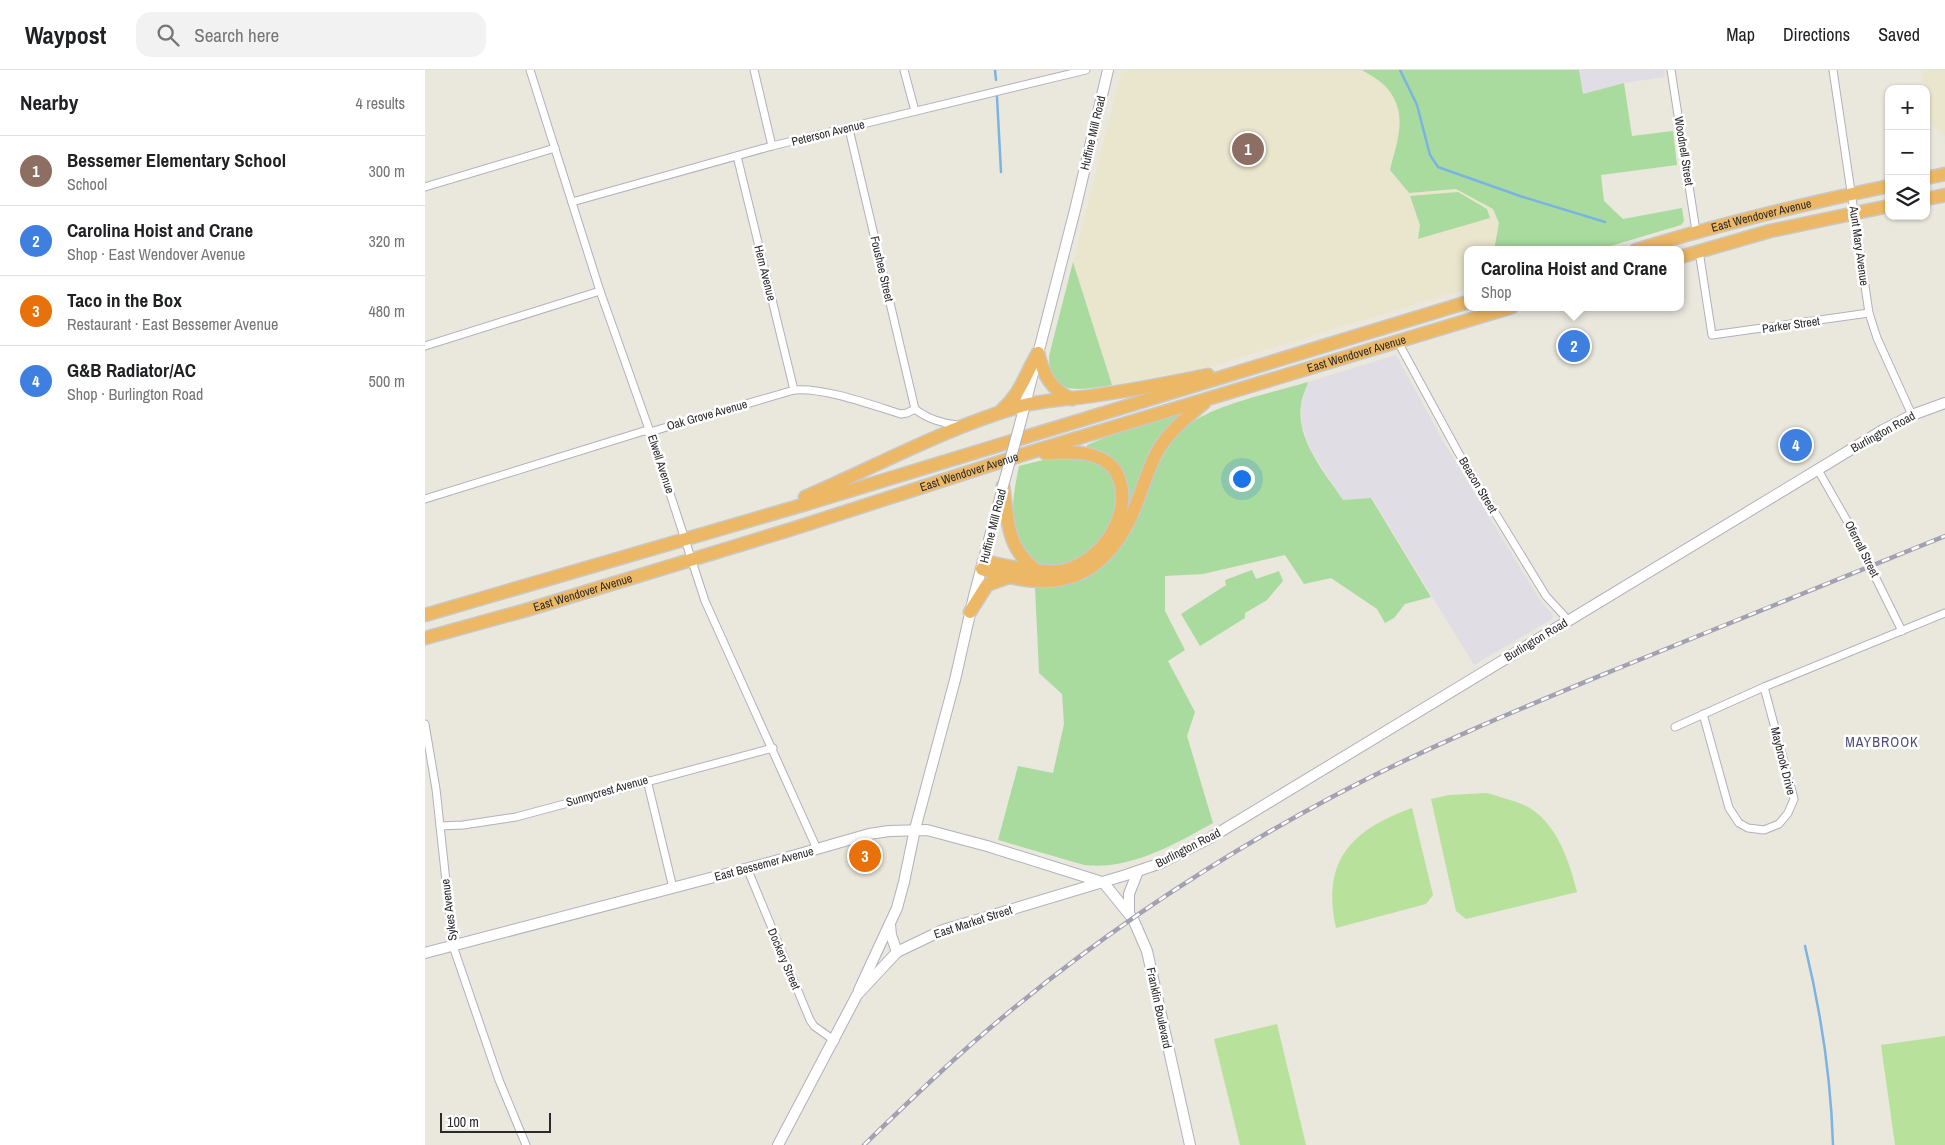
<!DOCTYPE html>
<html lang="en">
<head>
<meta charset="utf-8">
<style>
  :root { --surface:#fff; --page:#f2f2f2; --text:#202124; --muted:#757577; --line:#e0e0e0; --accent:#4e50e6 }
  body { margin:0; font-family:"Archivo Narrow",sans-serif; background:var(--page); color:var(--text) }
  .controls { position:absolute; right:15px; top:15px; display:grid; overflow:hidden; border-radius:10px; box-shadow:0 1px 4px #0004 }
  .controls button { width:45px; height:45px; display:grid; place-items:center; padding:0; border:0; border-bottom:1px solid var(--line); background:var(--surface); color:var(--text); font:25px sans-serif }
  .scale { position:absolute; left:15px; bottom:12px; width:111px; box-sizing:border-box; padding-left:5px; border:2px solid #2a2a2a; border-top:0; font-size:14px; line-height:18px; white-space:nowrap; color:#2a2a2a; -webkit-text-stroke:4px #fff; paint-order:stroke }
  .you { position:absolute; left:816px; top:408px; width:18px; height:18px; margin:-12px; border:4px solid #fff; border-radius:50%; background:#1a73e8; box-shadow:0 0 0 8px #1a73e833 }
  .badge { display:grid; place-items:center; width:32px; height:32px; border-radius:50%; background:var(--accent); color:#fff; font-size:16px; font-weight:700 }
  .pin { position:absolute; translate:-50% -50%; border:2px solid #fff; box-shadow:0 1px 5px #0006 }
  .popup { position:absolute; left:1039px; top:176px; width:220px; height:65px; box-sizing:border-box; display:grid; place-content:center; border-radius:10px; background:var(--surface); filter:drop-shadow(0 1px 4px #0005); font-size:16px; white-space:nowrap; color:var(--muted) }
  .popup b { font-size:19px; color:var(--text) }
  .popup::after { content:''; position:absolute; left:50%; top:100%; margin-left:-10px; border:10px solid transparent; border-top-color:var(--surface) }
  .list { margin:0; padding:0; list-style:none }
  h2 { display:flex; justify-content:space-between; align-items:center; height:65px; margin:0; padding:0 20px; font-size:21px }
  h2 small { font-size:16px; font-weight:400; color:var(--muted) }
  .list li { display:grid; grid-template-columns:32px 1fr auto; gap:15px; align-items:center; box-sizing:border-box; height:70px; padding:0 20px; border-top:1px solid var(--line) }
  .list b { display:block; font-size:19px; white-space:nowrap }
  .list p { margin:0; font-size:16px; white-space:nowrap; color:var(--muted) }
  .list em { font-size:16px; font-style:normal; color:var(--muted) }
  .icon { flex:none; width:28px; height:28px; fill:none; stroke:currentColor; stroke-width:2; stroke-linecap:round; stroke-linejoin:round }
  .map { position:relative; flex:none; width:1520px; height:1075px; overflow:hidden }
  header { display:flex; align-items:center; gap:30px; box-sizing:border-box; height:70px; padding:0 25px; background:var(--surface); border-bottom:1px solid var(--line) }
  header strong { font-size:24px }
  nav { display:flex; gap:28px; margin-inline-start:auto; font-size:18px }
  .search { width:350px; height:45px; background:var(--page); display:flex; align-items:center; gap:12px; box-sizing:border-box; padding:0 18px; border-radius:15px; color:var(--muted); font-size:19px }
  main { display:flex }
  aside { flex:1; background:var(--surface) }
  .map>svg:first-child { display:block }
</style>
</head>
<body>
<header>
<strong>Waypost</strong>
<div class="search"><svg class="icon" aria-label="search" viewBox="0 0 24 24"><circle cx="10" cy="10" r="6"/><path d="M15 15l6 6"/></svg>Search here</div>
<nav><a>Map</a><a>Directions</a><a>Saved</a></nav>
</header>
<main>
<aside>
<h2>Nearby<small>4 results</small></h2>
<ul class="list">
<li><span class="badge" style="background:#8d6e63">1</span><div><b>Bessemer Elementary School</b><p>School</p></div><em>300 m</em></li>
<li><span class="badge" style="background:#3f7fe0">2</span><div><b>Carolina Hoist and Crane</b><p>Shop · East Wendover Avenue</p></div><em>320 m</em></li>
<li><span class="badge" style="background:#e8710a">3</span><div><b>Taco in the Box</b><p>Restaurant · East Bessemer Avenue</p></div><em>480 m</em></li>
<li><span class="badge" style="background:#3f7fe0">4</span><div><b>G&amp;B Radiator/AC</b><p>Shop · Burlington Road</p></div><em>500 m</em></li>
</ul>
</aside>
<div class="map">
<svg width="1520" height="1075" viewBox="0 0 1520 1075">
  <rect width="100%" height="100%" fill="#eae7dd"/>
  <g fill="#e0dde4">
    <polygon points="1154,0 1239,0 1240,7 1199,13 1158,24"/>
    <polygon points="971,285 1021,376 1115,530 1128,545 1127,549 1049,595 947,428 918,430 887,382 877,356 876,335 883,312"/>
  </g>
  <g fill="#eae6ce">
    <polygon points="697,0 937,0 962,17 974,36 975,59 965,100 983,123 1031,119 1068,139 1074,153 1069,180 1043,180 1043,218 784,297 687,315 648,192"/>
    <polygon points="1496,0 1520,0 1520,67 1502,50 1501,19 1499,19"/>
  </g>
  <g fill="#a9db9f">
    <path d="M 937,0 L 1154,0 L 1158,24 L 1199,13 L 1207,66 L 1248,61 L 1252,95 L 1176,105 L 1179,131 L 1198,149 L 1257,138 L 1259,151 L 1256,155 L 1172,180 L 1069,180 L 1074,153 L 1068,139 L 1031,119 L 984,123 L 965,100 C 972,71 984,44 962,18 C 956,11 945,5 937,0 Z"/>
    <polygon points="1033,122 1062,139 1065,148 993,169 995,155 985,126"/>
    <path d="M 648,192 L 687,315 C 659,319 623,329 624,286 Z"/>
    <path d="M 883,312 C 881,319 877,327 876,335 C 871,370 900,403 918,430 L 946,428 L 1006,527 L 980,534 L 969,548 L 960,553 L 952,539 L 906,508 L 879,514 L 860,485 L 778,504 L 740,506 L 740,541 L 760,580 L 743,591 L 770,642 L 762,666 L 788,753 C 748,775 706,800 659,795 L 573,770 L 593,696 L 628,703 L 639,654 L 637,624 L 614,603 L 610,517 C 632,518 650,514 668,503 C 721,471 715,400 757,360 C 783,335 847,323 883,312 Z"/>
    <path d="M 756,343 L 757,346 L 703,440 L 701,439 C 703,429 706,414 699,404 C 693,397 671,385 662,379 L 662,375 L 691,363 Z"/>
    <path d="M 644,388 C 671,391 694,396 692,429 C 691,441 687,454 680,464 C 665,484 630,506 607,489 C 604,487 600,485 598,482 C 596,478 595,472 593,468 C 584,443 589,421 594,396 L 622,389 Z"/>
    <polygon points="827,500 831,509 854,501 858,511 842,530 820,543 820,548 775,576 756,544 801,515 800,510"/>
  </g>
  <g fill="#b8e19c">
    <path d="M 1062,723 C 1074,727 1087,730 1099,735 C 1131,750 1144,790 1152,822 L 1041,849 L 1031,841 L 1006,729 L 1024,725 Z"/>
    <path d="M 987,738 L 1008,825 L 1001,834 L 911,858 C 896,791 926,760 987,738 Z"/>
    <polygon points="852,954 881,1075 815,1075 789,969"/>
    <polygon points="1520,966 1520,1075 1470,1075 1456,975"/>
  </g>
  <g fill="none" stroke-linecap="round" stroke-linejoin="round">
    <g stroke="#7bb4e1" stroke-width="2.5">
      <polyline points="570,0 571,10"/>
      <polyline points="975,0 992,35 1005,85 1013,97 1095,126 1180,152"/>
      <polyline points="572,27 576,102"/>
      <path d="M 1380,876 C 1396,942 1406,1007 1408,1075"/>
    </g>
    <g stroke="#b1b1bc" stroke-width="9">
      <g id="street">
        <polyline points="105,0 175,221 225,362 280,531 392,779"/>
        <polyline points="329,0 347,76"/>
        <polyline points="479,0 490,41"/>
        <polyline points="1246,0 1271,161"/>
        <polyline points="1408,0 1444,243 1452,268 1487,345"/>
        <polyline points="424,59 490,339"/>
        <polyline points="312,86 369,320"/>
        <polyline points="0,117 130,78"/>
        <polyline points="147,132 347,76 661,0"/>
        <polyline points="1274,181 1287,265 1444,243"/>
        <polyline points="973,272 1033,382 1121,526 1143,550"/>
        <polyline points="0,276 175,221"/>
        <polyline points="1393,400 1425,456 1477,561"/>
        <path d="M 0,429 L 219,361 L 225,362 L 369,320 C 398,317 447,335 476,344 L 482,343 L 490,339 C 501,348 518,354 533,355"/>
        <polyline points="1278,644 1304,738 1314,753 1323,758 1339,760 1354,754 1363,743 1369,729 1339,617"/>
        <polyline points="0,654 11,719 28,876 74,1010 101,1075"/>
        <polyline points="1250,657 1339,617 1520,543"/>
        <polyline points="222,710 248,818"/>
        <polyline points="15,756 38,755 91,747 348,678"/>
        <polyline points="322,798 385,950 389,956 410,971"/>
      </g>
    </g>
    <g stroke="#b1b1bc" stroke-width="12">
      <g id="secondary">
        <polyline points="595,354 650,140 683,0"/>
        <polyline points="678,812 708,849 722,881 765,1075"/>
        <polyline points="704,843 704,824 713,801"/>
        <polyline points="465,854 466,865 472,882"/>
        <polyline points="0,883 350,791 444,764 464,761 502,760 562,776 677,812"/>
        <polyline points="434,920 472,838 479,812 490,759 530,610 549,526 577,421"/>
        <polyline points="353,1075 432,925 472,882 518,860 701,805 736,793 785,768 1458,360 1487,345 1520,333"/>
      </g>
    </g>
    <g stroke="#c8c8c8" stroke-width="15">
      <g id="highway">
        <polyline points="1501,108 1520,104"/>
        <polyline points="1501,129 1520,125"/>
        <path id="s1" d="M 1211,180 C 1294,154 1379,134 1464,116"/>
        <polyline points="1255,187 1345,161 1464,136"/>
        <path d="M 613,283 C 618,304 626,320 647,329"/>
        <path d="M 576,341 C 597,322 599,306 613,283"/>
        <path d="M 578,416 C 583,448 581,477 609,498"/>
        <path d="M 380,427 C 452,396 520,358 596,336 C 623,329 652,329 679,324 C 714,319 749,312 783,305"/>
        <path d="M 559,491 C 579,496 622,505 641,500 C 676,489 703,451 696,415 C 694,406 690,398 683,393 C 664,379 641,383 620,383"/>
        <path d="M 557,499 C 623,522 672,516 705,449 C 715,428 721,403 732,382 C 743,362 762,347 779,333"/>
        <polyline points="545,542 562,515 584,507"/>
        <polyline points="0,545 381,434 1043,232"/>
        <path id="s2" d="M 0,568 L 98,541 L 367,459 L 603,383 L 1087,237"/>
      </g>
    </g>
    <use href="#street" stroke="#fff" stroke-width="7"/>
    <use href="#secondary" stroke="#fff" stroke-width="10"/>
    <use href="#highway" stroke="#edb866" stroke-width="12"/>
    <g stroke="#a1a1b2" stroke-width="4.5">
      <path id="rail" d="M 439,1075 C 478,1037 517,999 558,964 C 665,872 783,793 907,727 C 999,678 1097,638 1194,598 C 1302,554 1411,510 1520,466"/>
    </g>
    <use href="#rail" stroke="#fff" stroke-width="2.5" stroke-dasharray="8" stroke-linecap="butt"/>
    <g stroke="#b1b1bc" stroke-width="12" stroke-linecap="butt">
      <polyline id="secondary-bridge" points="578,416 595,354"/>
    </g>
    <use href="#secondary-bridge" stroke="#fff" stroke-width="10"/>
  </g>
  <g text-anchor="middle" stroke-width="5" stroke-linejoin="round" paint-order="stroke">
    <g font-size="12" fill="#2a2a2a" stroke="#fff">
      <text transform="translate(403 63) rotate(-14)" y="4">Peterson Avenue</text>
      <text transform="translate(668 63) rotate(-77)" y="4">Huffine Mill Road</text>
      <text transform="translate(1259 81) rotate(81)" y="4">Woodnell Street</text>
      <text dy="4" stroke="none"><textPath href="#s1" startOffset="130">East Wendover Avenue</textPath></text>
      <text transform="translate(1434 176) rotate(82)" y="4">Aunt Mary Avenue</text>
      <text transform="translate(457 199) rotate(77)" y="4">Foushee Street</text>
      <text transform="translate(340 203) rotate(76)" y="4">Hern Avenue</text>
      <text transform="translate(1366 255) rotate(-8)" y="4">Parker Street</text>
      <text dy="4" stroke="none"><textPath href="#s2" startOffset="974">East Wendover Avenue</textPath></text>
      <text transform="translate(282 345) rotate(-16)" y="4">Oak Grove Avenue</text>
      <text transform="translate(1458 362) rotate(-29)" y="4">Burlington Road</text>
      <text transform="translate(236 394) rotate(72)" y="4">Elwell Avenue</text>
      <text dy="4" stroke="none"><textPath href="#s2" startOffset="569">East Wendover Avenue</textPath></text>
      <text transform="translate(1053 415) rotate(59)" y="4">Beacon Street</text>
      <text transform="translate(568 456) rotate(-76)" y="4">Huffine Mill Road</text>
      <text transform="translate(1437 479) rotate(63)" y="4">Oferrell Street</text>
      <text dy="4" stroke="none"><textPath href="#s2" startOffset="164">East Wendover Avenue</textPath></text>
      <text transform="translate(1111 570) rotate(-31)" y="4">Burlington Road</text>
      <text transform="translate(1358 691) rotate(76)" y="4">Maybrook Drive</text>
      <text transform="translate(182 721) rotate(-16)" y="4">Sunnycrest Avenue</text>
      <text transform="translate(763 778) rotate(-27)" y="4">Burlington Road</text>
      <text transform="translate(339 794) rotate(-15)" y="4">East Bessemer Avenue</text>
      <text transform="translate(24 840) rotate(-97)" y="4">Sykes Avenue</text>
      <text transform="translate(548 852) rotate(-18)" y="4">East Market Street</text>
      <text transform="translate(359 889) rotate(67)" y="4">Dockery Street</text>
      <text transform="translate(734 938) rotate(78)" y="4">Franklin Boulevard</text>
    </g>
    <g font-size="14" letter-spacing="1" fill="#4f4f76" stroke="#fff">
      <text x="1457" y="677">MAYBROOK</text>
    </g>
  </g>
</svg>
<div class="controls">
<button>+</button>
<button>−</button>
<button><svg class="icon" aria-label="layers" viewBox="0 0 24 24"><path d="M12 4l9 5-9 5-9-5zM3 14l9 5 9-5"/></svg></button>
</div>
<div class="scale">100 m</div>
<div class="you"></div>
<div class="pin badge" style="left:823px;top:79px;background:#8d6e63">1</div>
<div class="pin badge" style="left:1149px;top:276px;background:#3f7fe0">2</div>
<div class="popup"><b>Carolina Hoist and Crane</b>Shop</div>
<div class="pin badge" style="left:440px;top:786px;background:#e8710a">3</div>
<div class="pin badge" style="left:1371px;top:375px;background:#3f7fe0">4</div>
</div>
</main>
</body>
</html>
